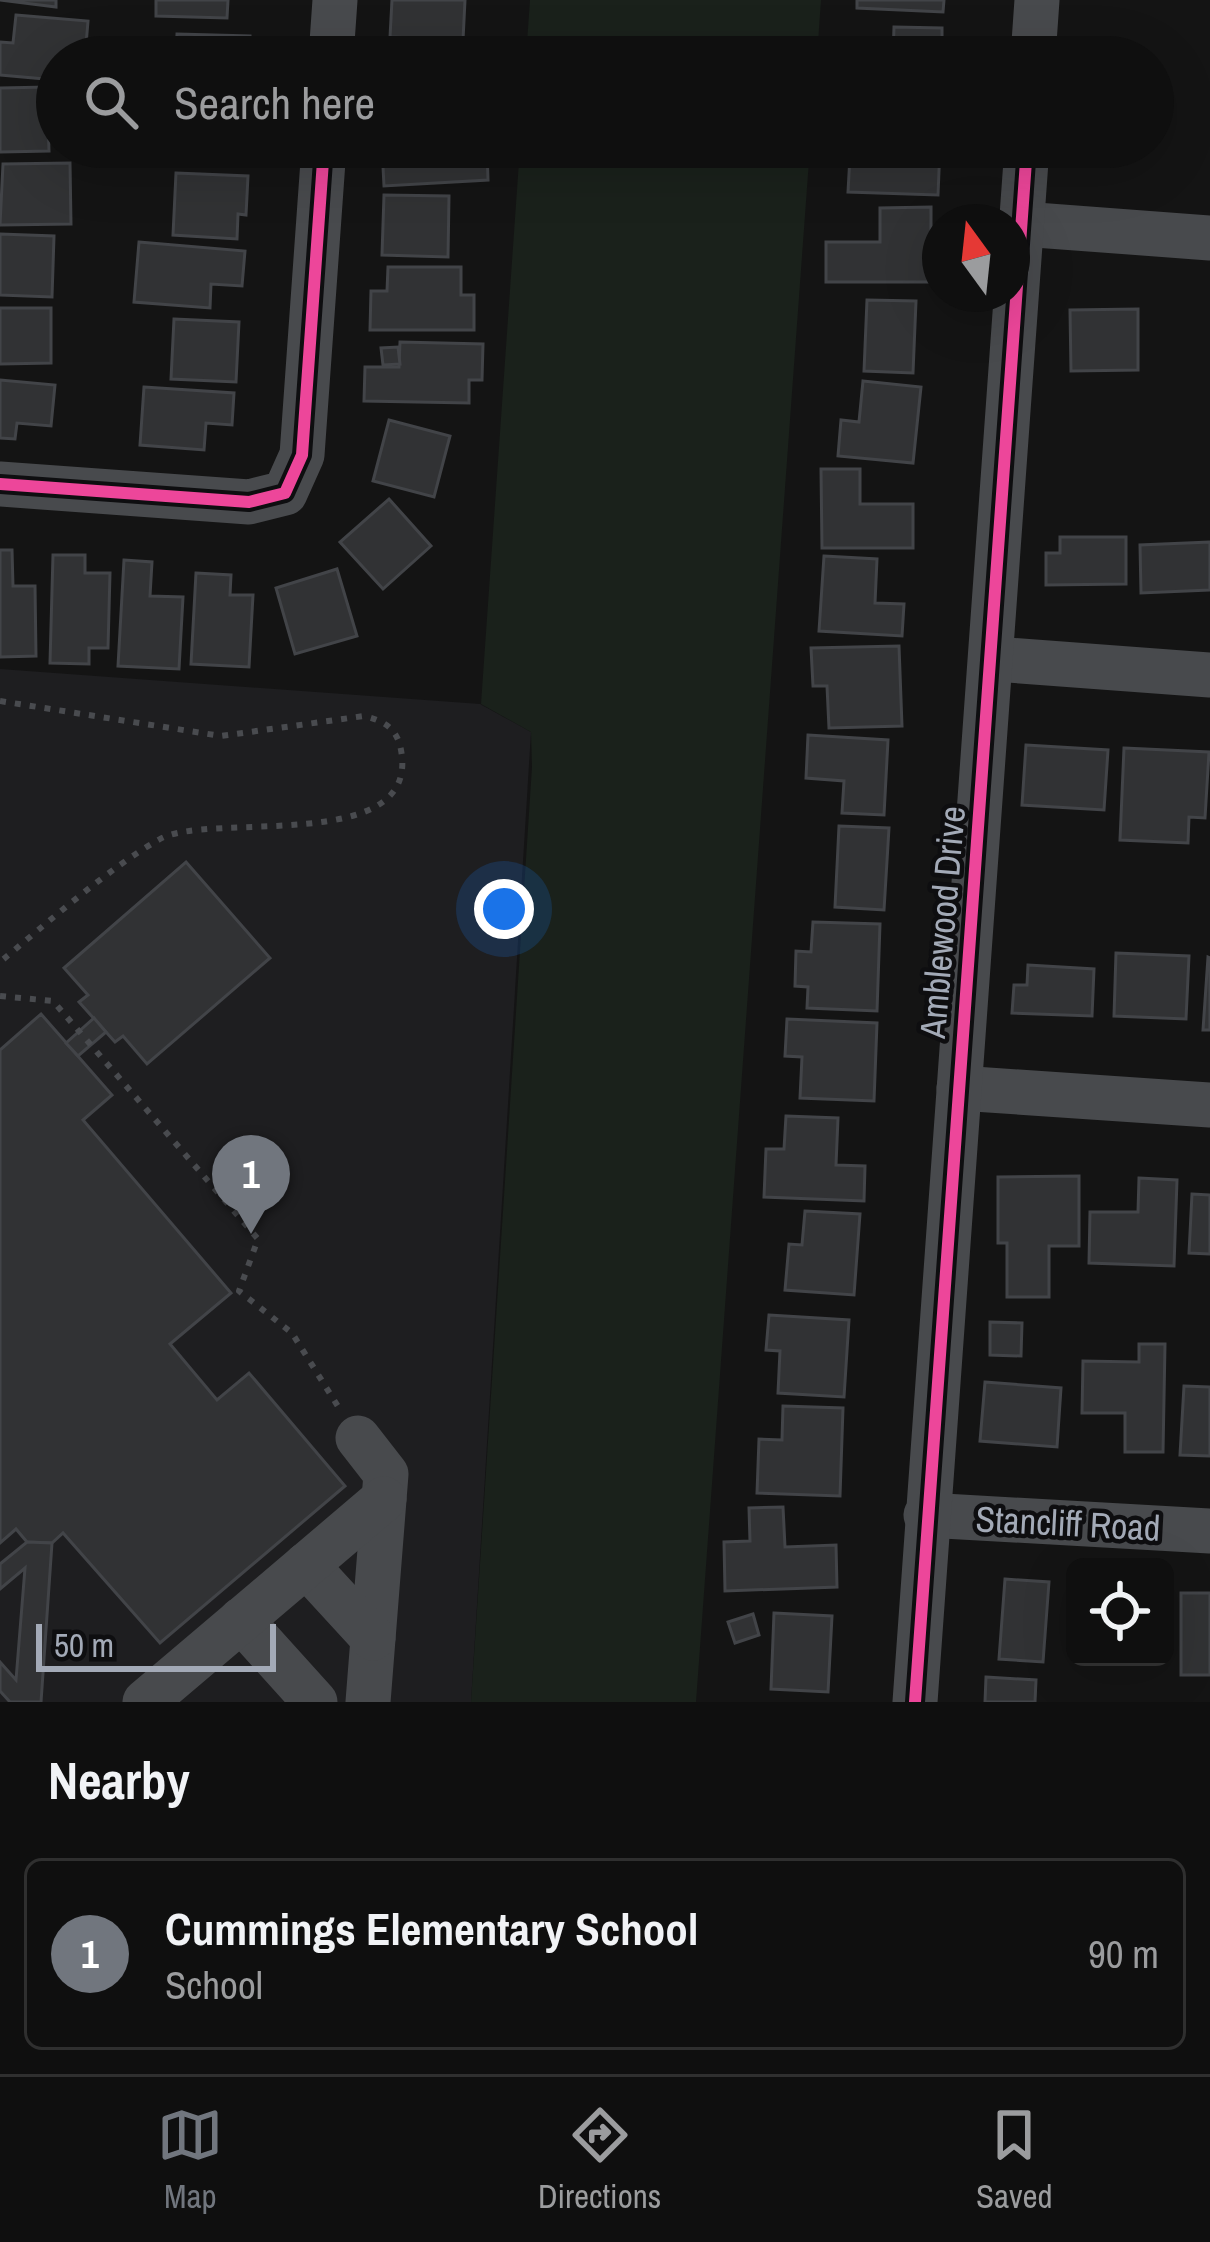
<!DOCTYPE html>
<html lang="en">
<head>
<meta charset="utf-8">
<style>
  :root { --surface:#0f0f0f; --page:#1d1d1d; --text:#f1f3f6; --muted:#9b9c9e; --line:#2f2f2f; --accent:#71767e }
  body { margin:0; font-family:"Archivo Narrow",sans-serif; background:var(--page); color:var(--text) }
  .controls { position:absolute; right:36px; bottom:36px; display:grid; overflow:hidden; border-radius:18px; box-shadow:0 12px 48px #0002 }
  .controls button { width:108px; height:108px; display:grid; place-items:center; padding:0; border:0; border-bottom:3px solid var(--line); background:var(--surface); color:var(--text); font:60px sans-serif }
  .compass { position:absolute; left:922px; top:204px; width:108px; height:108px; border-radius:50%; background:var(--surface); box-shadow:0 12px 48px #0002; rotate:345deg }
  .scale { position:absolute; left:36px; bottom:30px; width:240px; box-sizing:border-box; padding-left:12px; border:6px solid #a3aab7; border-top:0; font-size:33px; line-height:42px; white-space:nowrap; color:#a3aab7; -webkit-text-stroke:9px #0e0e10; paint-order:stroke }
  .you { position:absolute; left:504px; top:909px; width:42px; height:42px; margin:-30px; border:9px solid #fff; border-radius:50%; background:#1a73e8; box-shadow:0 0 0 18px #1a73e833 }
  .badge { display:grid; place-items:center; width:78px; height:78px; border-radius:50%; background:var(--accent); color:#fff; font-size:39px; font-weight:700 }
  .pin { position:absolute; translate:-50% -99px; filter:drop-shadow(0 3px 6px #0008) }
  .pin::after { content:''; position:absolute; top:63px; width:42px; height:36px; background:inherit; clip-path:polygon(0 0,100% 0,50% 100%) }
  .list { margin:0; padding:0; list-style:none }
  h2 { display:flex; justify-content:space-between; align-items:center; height:156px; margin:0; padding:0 48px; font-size:51px }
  h2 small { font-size:39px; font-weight:400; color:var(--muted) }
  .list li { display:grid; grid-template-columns:78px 1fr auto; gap:36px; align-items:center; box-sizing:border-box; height:192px; margin:0 24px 24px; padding:0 24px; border:3px solid var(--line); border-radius:18px }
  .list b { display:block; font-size:45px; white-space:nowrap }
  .list p { margin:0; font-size:39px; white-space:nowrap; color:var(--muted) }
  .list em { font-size:39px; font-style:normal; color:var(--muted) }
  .icon { flex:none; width:66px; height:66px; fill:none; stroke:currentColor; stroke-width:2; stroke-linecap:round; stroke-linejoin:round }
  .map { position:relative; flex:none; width:1210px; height:1702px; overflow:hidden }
  .search { position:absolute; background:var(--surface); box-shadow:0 12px 48px #0002; left:36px; right:36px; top:36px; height:132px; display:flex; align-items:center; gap:30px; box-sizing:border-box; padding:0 42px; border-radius:66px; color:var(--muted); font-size:45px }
  .sheet { height:372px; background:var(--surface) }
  nav { display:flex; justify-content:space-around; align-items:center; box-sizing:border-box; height:168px; border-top:3px solid var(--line); background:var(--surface); font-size:33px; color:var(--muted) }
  nav a { display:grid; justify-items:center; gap:6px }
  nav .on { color:var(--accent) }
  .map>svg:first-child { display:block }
</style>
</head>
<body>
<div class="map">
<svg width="1210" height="1702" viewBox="0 0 1210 1702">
  <rect width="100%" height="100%" fill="#141414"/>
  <polygon fill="#1e1e20" points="0,669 480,704 531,732 471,1702 0,1702"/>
  <g fill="#1a211b">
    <polygon points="530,0 821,0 817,57 526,57"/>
    <polygon points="520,147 810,147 696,1702 471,1702 532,767 531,732 481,704"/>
  </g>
  <g fill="#313234" stroke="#424448" stroke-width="3">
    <polygon points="0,0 56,0 56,7"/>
    <polygon points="156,0 228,0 227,18 156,16"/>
    <polygon points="392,0 465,0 463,40 390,37"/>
    <polygon points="857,0 944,0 943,12 857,8"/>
    <polygon points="16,15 88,21 85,57 57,57 57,80 0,75 0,42 13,43"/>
    <polygon points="894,27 942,28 942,57 893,57"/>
    <polygon points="177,34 250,36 250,57 162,57 176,54"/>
    <polygon points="414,51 476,54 476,57 413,57"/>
    <polygon points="47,87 49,151 0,152 0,88"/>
    <polygon points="148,147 219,147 219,161 148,158"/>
    <polygon points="382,147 487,147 488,180 384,186"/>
    <polygon points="866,147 940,147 938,195 848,192 850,156 865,157"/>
    <polygon points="70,163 71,224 0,225 3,164"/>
    <polygon points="176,173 248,176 246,215 238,214 237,239 173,235"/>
    <polygon points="384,195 449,196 448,257 382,255"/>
    <polygon points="931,207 931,282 826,282 826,242 880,242 880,208"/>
    <polygon points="0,234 54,236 52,297 0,295"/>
    <polygon points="139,242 245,251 242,286 211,284 210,308 134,302"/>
    <polygon points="388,267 461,267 461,295 474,295 474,330 370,330 371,291 387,291"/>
    <polygon points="867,300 916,301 913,373 864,371"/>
    <polygon points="0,308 51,308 51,363 0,364"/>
    <polygon points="1138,309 1138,370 1071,371 1070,310"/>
    <polygon points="174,319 239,322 236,382 171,379"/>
    <polygon points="400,342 483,344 482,380 469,380 469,403 364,401 365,367 399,367"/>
    <polygon points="398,347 400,364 383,365 381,348"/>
    <polygon points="0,380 55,385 51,426 17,423 15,439 0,438"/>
    <polygon points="863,381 921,387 913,463 838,456 841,420 859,422"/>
    <polygon points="144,387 234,393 232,425 206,423 204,450 140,445"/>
    <polygon points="389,420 450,436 434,497 373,481"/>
    <polygon points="821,469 860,469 860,504 913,504 913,548 822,548"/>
    <polygon points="389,499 431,546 383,589 340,542"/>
    <polygon points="1060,537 1126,537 1126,584 1046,585 1046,553 1060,553"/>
    <polygon points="1210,542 1210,590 1141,593 1140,545"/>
    <polygon points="0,550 12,550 13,586 35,586 36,656 0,657"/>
    <polygon points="53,555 85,555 85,573 110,573 108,648 89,648 89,664 50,663"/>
    <polygon points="824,556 877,559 875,603 904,604 902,636 819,631"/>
    <polygon points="124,560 152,562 150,596 183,597 179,669 118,666"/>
    <polygon points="337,569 357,636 295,654 276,588"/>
    <polygon points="196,573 231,575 230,595 253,595 249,667 191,664"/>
    <polygon points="899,646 902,726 829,728 827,686 813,686 811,648"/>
    <polygon points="808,735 888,740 884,815 842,813 844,781 806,778"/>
    <polygon points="1026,745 1108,750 1104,810 1022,805"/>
    <polygon points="1124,748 1209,752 1205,818 1189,817 1188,843 1120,840"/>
    <polygon points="839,826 889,828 884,910 835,907"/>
    <polygon points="186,862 270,958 147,1064 123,1036 115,1042 79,1002 88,995 64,968"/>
    <polygon points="813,922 880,924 877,1011 807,1008 808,987 795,986 796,951 811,952"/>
    <polygon points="1116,953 1189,956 1186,1019 1114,1016"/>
    <polygon points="1208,957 1210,958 1210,1030 1203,1030"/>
    <polygon points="1028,965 1094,969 1092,1016 1012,1013 1014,985 1027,985"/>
    <polygon points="41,1014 112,1095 83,1120 231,1293 170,1344 217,1400 249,1373 345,1486 160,1643 63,1533 52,1543 27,1542 16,1529 0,1543 0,1050"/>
    <polygon points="94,1018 106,1032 78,1056 66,1043"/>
    <polygon points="787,1019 877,1023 874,1101 800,1098 802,1057 785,1056"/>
    <polygon points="786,1116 838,1118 836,1165 865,1166 864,1201 764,1197 766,1149 784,1149"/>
    <polygon points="1079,1176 1079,1246 1049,1246 1049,1297 1007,1297 1007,1243 998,1243 998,1177"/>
    <polygon points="1139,1178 1177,1180 1174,1266 1089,1263 1090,1212 1138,1212"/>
    <polygon points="1192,1194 1210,1195 1210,1254 1189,1253"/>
    <polygon points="805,1211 860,1214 854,1295 785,1290 789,1244 802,1245"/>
    <polygon points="769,1315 849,1320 844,1397 778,1393 780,1351 766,1350"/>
    <polygon points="990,1322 1022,1323 1021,1356 990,1355"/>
    <polygon points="1139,1344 1165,1344 1163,1452 1125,1452 1125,1413 1082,1413 1083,1361 1139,1362"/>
    <polygon points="985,1382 1061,1388 1057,1447 980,1441"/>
    <polygon points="1184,1386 1210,1387 1210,1456 1180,1455"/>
    <polygon points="783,1406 843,1408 840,1496 757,1493 759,1439 782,1440"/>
    <polygon points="783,1507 785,1547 836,1545 837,1587 725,1591 724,1542 750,1541 749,1508"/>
    <polygon points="27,1542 52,1543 41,1702 10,1702 0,1691 0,1662 16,1680 25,1568 0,1589 0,1564"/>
    <polygon points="1005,1579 1049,1582 1043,1662 999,1659"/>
    <rect x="1181" y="1593" width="29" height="82"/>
    <polygon points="774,1613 832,1616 828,1692 771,1689"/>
    <polygon points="753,1614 759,1635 735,1643 728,1622"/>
    <polygon points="986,1677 1036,1680 1035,1702 985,1702"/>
  </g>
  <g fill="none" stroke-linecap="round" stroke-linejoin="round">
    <g stroke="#494b4f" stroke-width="6" stroke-dasharray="6 9" stroke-linecap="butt">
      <path d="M 0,701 L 221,736 L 364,716 C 384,721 397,728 401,750 C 421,856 210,811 160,839 C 110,867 46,924 0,962"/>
      <polyline points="0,996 53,1001 258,1239 239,1291 292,1333 339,1408"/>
    </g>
    <g stroke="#484a4d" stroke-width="45">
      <polyline points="331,57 335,0"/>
      <polyline points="1033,57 1037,0"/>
      <polyline points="1022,224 1210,238"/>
      <polyline points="0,484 249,502 285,493 302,455 324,147"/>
      <polyline points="994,659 1210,675"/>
      <polyline points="959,1088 1210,1105"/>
      <polyline points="358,1438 386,1474 368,1702"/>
      <polyline points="926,1515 1210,1531"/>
      <polyline points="306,1565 373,1638"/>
      <polyline points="241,1620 315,1702"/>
      <polyline points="145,1702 384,1499"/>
      <polyline points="915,1702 1027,147"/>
    </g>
    <g stroke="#0e0e10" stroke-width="20">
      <g id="cycleway">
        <polyline points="0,484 249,502 285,493 302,455 324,147"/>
        <polyline points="915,1702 1027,147"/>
      </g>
    </g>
    <use href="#cycleway" stroke="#ed469a" stroke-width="12"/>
  </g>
  <g text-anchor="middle" stroke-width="9" stroke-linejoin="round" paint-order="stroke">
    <g font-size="36" fill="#a3aab7" stroke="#0e0e10">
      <text transform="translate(942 922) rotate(-85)" y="13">Amblewood Drive</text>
      <text transform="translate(1068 1523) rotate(3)" y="13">Stancliff Road</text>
    </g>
  </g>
</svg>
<div class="controls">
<button><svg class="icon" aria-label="locate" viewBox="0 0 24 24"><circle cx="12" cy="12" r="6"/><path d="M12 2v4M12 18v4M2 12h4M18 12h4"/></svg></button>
</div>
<svg class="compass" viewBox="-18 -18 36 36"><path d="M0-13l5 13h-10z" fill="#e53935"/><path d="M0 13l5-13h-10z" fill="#9b9c9e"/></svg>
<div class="scale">50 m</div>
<div class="you"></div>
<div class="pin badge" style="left:251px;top:1234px">1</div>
<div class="search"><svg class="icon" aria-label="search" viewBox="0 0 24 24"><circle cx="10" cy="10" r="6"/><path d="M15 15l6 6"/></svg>Search here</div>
</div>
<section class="sheet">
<h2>Nearby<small></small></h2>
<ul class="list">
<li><span class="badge">1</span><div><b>Cummings Elementary School</b><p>School</p></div><em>90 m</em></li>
</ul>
</section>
<nav>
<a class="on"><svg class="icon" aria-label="map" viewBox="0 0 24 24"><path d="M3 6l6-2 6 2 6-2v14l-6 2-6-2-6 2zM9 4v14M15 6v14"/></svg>Map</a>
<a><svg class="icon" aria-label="directions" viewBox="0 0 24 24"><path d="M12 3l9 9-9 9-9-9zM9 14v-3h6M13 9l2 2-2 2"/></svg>Directions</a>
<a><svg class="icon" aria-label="saved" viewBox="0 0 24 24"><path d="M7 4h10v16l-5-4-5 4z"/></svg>Saved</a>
</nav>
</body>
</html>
